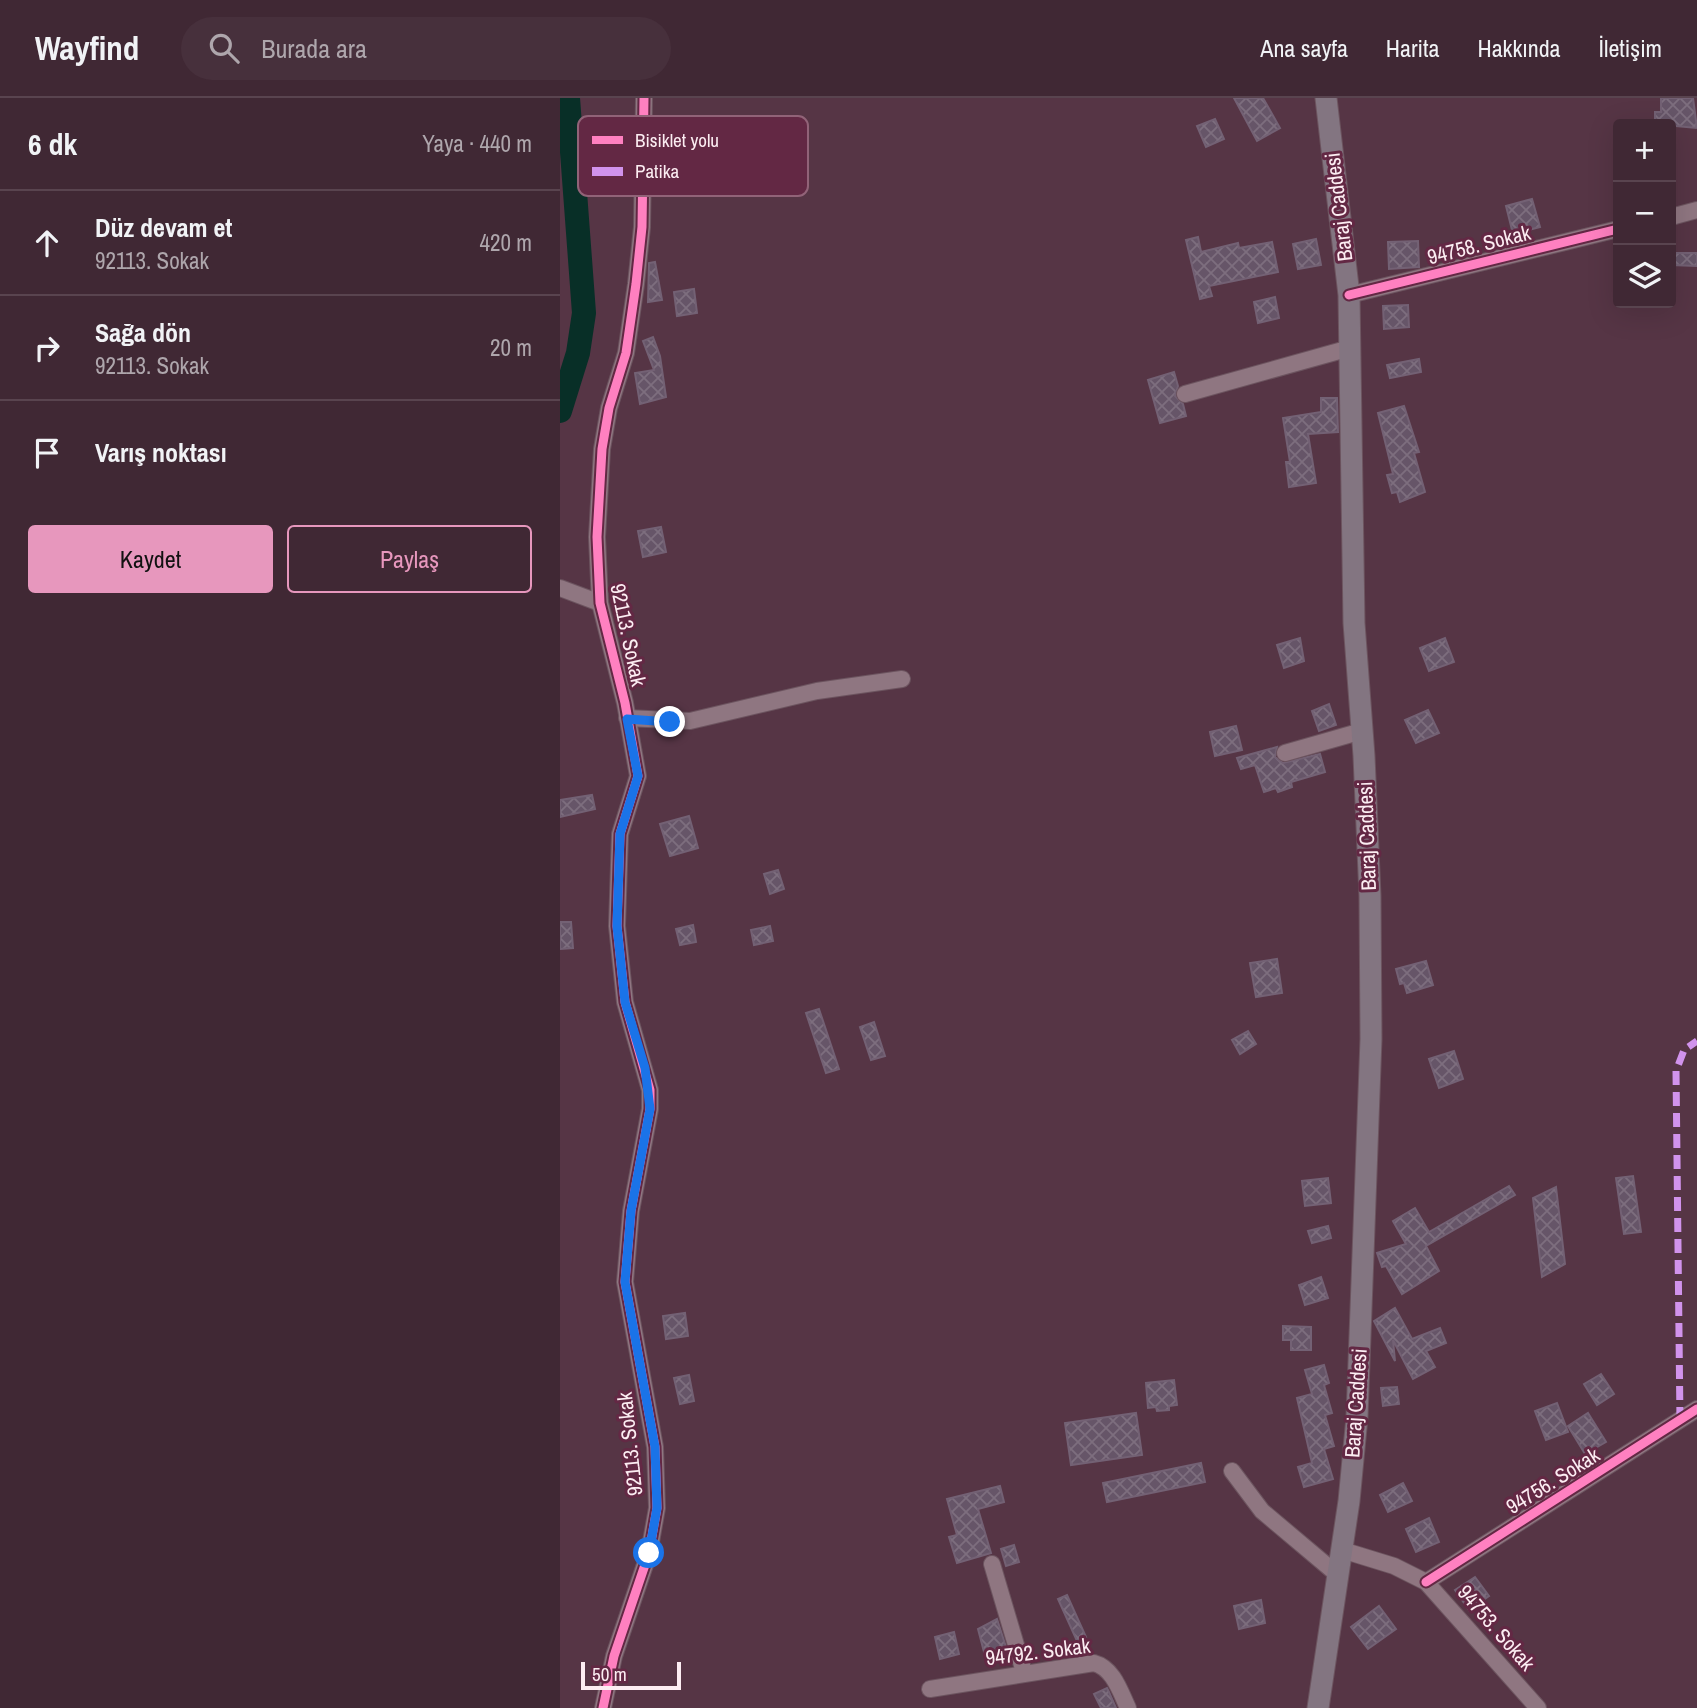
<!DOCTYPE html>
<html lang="tr">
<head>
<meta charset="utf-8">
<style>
  :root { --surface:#402834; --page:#47303c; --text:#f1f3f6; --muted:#aea6ac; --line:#59444f; --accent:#e797bd }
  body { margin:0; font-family:"Archivo Narrow",sans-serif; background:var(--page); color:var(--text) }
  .controls { position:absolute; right:21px; top:21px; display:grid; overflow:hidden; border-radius:7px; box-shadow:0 7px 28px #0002 }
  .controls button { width:63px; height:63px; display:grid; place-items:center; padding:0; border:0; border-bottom:2px solid var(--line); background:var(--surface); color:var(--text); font:35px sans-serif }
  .scale { position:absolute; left:21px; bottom:18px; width:100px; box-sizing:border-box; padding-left:7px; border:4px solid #fcedf2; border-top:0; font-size:19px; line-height:24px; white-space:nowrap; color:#fcedf2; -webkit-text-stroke:5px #632844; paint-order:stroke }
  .stop { position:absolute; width:21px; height:21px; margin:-16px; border:5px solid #1a73e8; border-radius:50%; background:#fff }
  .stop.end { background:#1a73e8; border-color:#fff; box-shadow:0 2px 7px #0008 }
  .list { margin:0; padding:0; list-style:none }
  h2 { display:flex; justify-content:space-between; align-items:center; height:91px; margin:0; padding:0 28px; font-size:30px }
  h2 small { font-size:23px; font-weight:400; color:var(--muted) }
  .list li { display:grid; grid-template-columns:46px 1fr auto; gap:21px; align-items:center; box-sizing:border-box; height:105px; padding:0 28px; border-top:2px solid var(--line) }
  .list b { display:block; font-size:26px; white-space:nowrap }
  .list p { margin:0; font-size:23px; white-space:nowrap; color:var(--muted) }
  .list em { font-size:23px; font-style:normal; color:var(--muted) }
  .actions { display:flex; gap:14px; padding:21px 28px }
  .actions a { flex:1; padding:16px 0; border:2px solid var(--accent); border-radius:7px; text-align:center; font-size:24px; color:var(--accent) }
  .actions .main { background:var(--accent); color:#111 }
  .icon { flex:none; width:38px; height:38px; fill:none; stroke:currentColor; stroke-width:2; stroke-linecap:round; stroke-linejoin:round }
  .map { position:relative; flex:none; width:1137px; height:1610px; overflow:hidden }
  header { display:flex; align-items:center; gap:42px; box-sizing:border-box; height:98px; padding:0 35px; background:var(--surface); border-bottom:2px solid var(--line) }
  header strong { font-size:33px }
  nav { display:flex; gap:38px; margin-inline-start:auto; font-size:24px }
  .search { width:490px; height:63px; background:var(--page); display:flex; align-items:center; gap:18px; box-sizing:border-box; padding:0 24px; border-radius:38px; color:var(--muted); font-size:26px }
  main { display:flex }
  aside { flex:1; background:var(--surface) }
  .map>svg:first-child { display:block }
</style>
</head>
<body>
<header>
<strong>Wayfind</strong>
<div class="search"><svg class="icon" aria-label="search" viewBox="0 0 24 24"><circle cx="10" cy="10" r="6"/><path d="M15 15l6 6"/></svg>Burada ara</div>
<nav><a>Ana sayfa</a><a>Harita</a><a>Hakkında</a><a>İletişim</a></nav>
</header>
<main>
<aside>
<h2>6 dk<small>Yaya · 440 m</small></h2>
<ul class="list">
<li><svg class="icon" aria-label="ahead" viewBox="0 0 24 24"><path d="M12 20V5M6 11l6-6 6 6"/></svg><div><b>Düz devam et</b><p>92113. Sokak</p></div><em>420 m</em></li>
<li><svg class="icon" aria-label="right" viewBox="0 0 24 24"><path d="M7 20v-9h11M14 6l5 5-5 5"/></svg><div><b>Sağa dön</b><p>92113. Sokak</p></div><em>20 m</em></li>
<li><svg class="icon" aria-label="arrive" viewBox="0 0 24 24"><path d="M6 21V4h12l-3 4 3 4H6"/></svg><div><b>Varış noktası</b></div></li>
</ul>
<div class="actions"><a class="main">Kaydet</a><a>Paylaş</a></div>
</aside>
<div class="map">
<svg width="1137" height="1610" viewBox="0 0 1137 1610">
  <defs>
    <pattern id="building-cross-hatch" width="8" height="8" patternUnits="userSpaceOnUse" patternTransform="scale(1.75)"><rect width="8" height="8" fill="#665568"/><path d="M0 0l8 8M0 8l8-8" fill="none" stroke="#7d6e7e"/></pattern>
  </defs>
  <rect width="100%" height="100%" fill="#563545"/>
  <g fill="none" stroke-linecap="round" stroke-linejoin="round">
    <polyline stroke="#082f27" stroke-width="24" points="0,313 18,255 24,215 8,0"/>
  </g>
  <g fill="url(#building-cross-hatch)" stroke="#736174" stroke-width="2">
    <polygon points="674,0 703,0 720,30 697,43"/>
    <polygon points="1101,0 1133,0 1137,30 1095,26 1095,14 1101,14"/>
    <polygon points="655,21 664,41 646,49 637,28"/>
    <polygon points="972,101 980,129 953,136 946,108"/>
    <polygon points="638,139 641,154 678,145 679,150 712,144 718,174 649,188 652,198 640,201 626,142"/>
    <polygon points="756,141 761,167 738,171 733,146"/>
    <polygon points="858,143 859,169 829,171 828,144"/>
    <polygon points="1111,155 1137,155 1137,168 1111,167"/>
    <polygon points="95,164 102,202 88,204 89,165"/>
    <polygon points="134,191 137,215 117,218 114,194"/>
    <polygon points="715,199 719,220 698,225 694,204"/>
    <polygon points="848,207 849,229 824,231 823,208"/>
    <polygon points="93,239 100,258 106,299 80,306 75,275 94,272 83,243"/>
    <polygon points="859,261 861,274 830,280 827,267"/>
    <polygon points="614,274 618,288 615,298 623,306 626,318 600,325 588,282"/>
    <polygon points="761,300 777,300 778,334 748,336 756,385 729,389 726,364 730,364 723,320 761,314"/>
    <polygon points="844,308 859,354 854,355 865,394 840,404 837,394 832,395 827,377 833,376 818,315"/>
    <polygon points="101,429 106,454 83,459 78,433"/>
    <polygon points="740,540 744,563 724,570 717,547"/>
    <polygon points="885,540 894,564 869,573 860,550"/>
    <polygon points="769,606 776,627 759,633 752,613"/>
    <polygon points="868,612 879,635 856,645 845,622"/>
    <polygon points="676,628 682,652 655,658 650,634"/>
    <polygon points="717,649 715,659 723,665 760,656 765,674 731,684 732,689 718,694 716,690 704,694 695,667 681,671 677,660"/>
    <polygon points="32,697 35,711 0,719 0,702"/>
    <polygon points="129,718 138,750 110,758 100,726"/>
    <polygon points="218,772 224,791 210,796 204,776"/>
    <polygon points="0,824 11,824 13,850 0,851"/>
    <polygon points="133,827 136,844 120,847 116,831"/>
    <polygon points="210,828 213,843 194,847 191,832"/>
    <polygon points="717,861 722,895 696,899 690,865"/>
    <polygon points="866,863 873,887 847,895 844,885 840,886 836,871"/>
    <polygon points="259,911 279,971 266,975 246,915"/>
    <polygon points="314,924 325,958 311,962 300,929"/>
    <polygon points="688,933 696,946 680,956 672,942"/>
    <polygon points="894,953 903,981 879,990 869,961"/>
    <polygon points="1073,1078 1081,1134 1064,1136 1056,1080"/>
    <polygon points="768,1080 771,1105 745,1108 742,1083"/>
    <polygon points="949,1088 955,1097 866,1148 879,1173 842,1196 826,1168 822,1169 817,1155 846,1146 833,1123 855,1110 869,1134"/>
    <polygon points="996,1089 1005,1166 982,1179 973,1100"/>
    <polygon points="768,1128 771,1140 752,1145 748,1133"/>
    <polygon points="761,1179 768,1200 745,1207 739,1187"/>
    <polygon points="835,1210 852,1241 880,1230 886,1245 866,1253 875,1269 853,1281 833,1242 835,1263 814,1223"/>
    <polygon points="125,1215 128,1238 106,1241 103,1218"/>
    <polygon points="723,1228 751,1229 751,1252 731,1252 731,1242 723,1242"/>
    <polygon points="764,1267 769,1285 764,1287 772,1315 765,1317 774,1348 764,1351 773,1381 744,1389 738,1369 752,1365 737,1300 752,1296 745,1272"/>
    <polygon points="1041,1276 1054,1296 1037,1307 1024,1286"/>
    <polygon points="129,1277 134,1303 120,1306 114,1280"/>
    <polygon points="614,1282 617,1307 609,1308 609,1312 597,1313 596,1309 588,1310 586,1285"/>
    <polygon points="837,1289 839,1306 823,1308 821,1290"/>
    <polygon points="997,1305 1008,1334 986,1342 975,1313"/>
    <polygon points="576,1315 582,1357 511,1367 505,1325"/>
    <polygon points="1028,1315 1046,1344 1025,1356 1008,1328"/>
    <polygon points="641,1365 645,1384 547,1404 543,1385"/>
    <polygon points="843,1385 852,1403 828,1414 820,1397"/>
    <polygon points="440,1388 444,1404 418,1411 431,1455 397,1465 389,1439 397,1437 387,1401"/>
    <polygon points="869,1420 879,1444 856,1454 846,1431"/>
    <polygon points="454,1447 459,1464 446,1468 441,1451"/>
    <polygon points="915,1479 929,1498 909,1512 895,1492"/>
    <polygon points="507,1497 526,1539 517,1543 498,1501"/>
    <polygon points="701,1502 705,1525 679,1531 674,1508"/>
    <polygon points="819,1508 836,1531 808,1551 791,1529"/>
    <polygon points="437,1521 447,1552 424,1554 418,1531"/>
    <polygon points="394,1534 399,1556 380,1561 375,1539"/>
    <polygon points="547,1590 549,1594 556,1610 541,1610 534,1596"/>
  </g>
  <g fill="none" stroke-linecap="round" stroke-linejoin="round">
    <g stroke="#6c545f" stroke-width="18">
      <g id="minor">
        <polyline points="1111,119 1137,112"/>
        <polyline points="789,197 1058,131"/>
        <polyline points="625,296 790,250"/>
        <polyline points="0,490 40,505"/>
        <polyline points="67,620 130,623 257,593 342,581"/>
        <polyline points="725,655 802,633"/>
        <polyline points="672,1373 702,1413 778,1477"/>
        <polyline points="782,1452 834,1468 866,1484 978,1610"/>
        <polyline points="432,1466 464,1574"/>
        <polyline points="866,1484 1137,1311"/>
        <path d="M 370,1591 L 534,1565 C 553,1570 560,1593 568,1610"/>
        <polyline points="43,1610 54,1558 89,1455 97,1410 95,1349 65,1184 71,1113 90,1011 90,992 65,904 57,828 60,736 78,678 65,605 40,505 37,439 42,351 49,310 66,255 76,186 82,129 84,0"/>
      </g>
    </g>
    <g stroke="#6c545f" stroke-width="23">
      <polyline id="major" points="758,1610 789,1403 797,1319 811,941 810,798 804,658 794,525 789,197 766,0"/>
    </g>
    <use href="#minor" stroke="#8f7681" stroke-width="16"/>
    <use href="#major" stroke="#837581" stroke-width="21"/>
    <polyline stroke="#d193ec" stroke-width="7" stroke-dasharray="14 7" stroke-linecap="butt" points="1120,1323 1116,973 1124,952 1137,943"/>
    <g stroke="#632844" stroke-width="13">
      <g id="cycleway">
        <polyline points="789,197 1058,131"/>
        <polyline points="866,1484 1137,1311"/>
        <polyline points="43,1610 54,1558 89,1455 97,1410 95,1349 65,1184 71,1113 90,1011 90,992 65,904 57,828 60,736 78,678 65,605 40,505 37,439 42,351 49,310 66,255 76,186 82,129 84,0"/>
      </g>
    </g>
    <use href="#cycleway" stroke="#ff80c0" stroke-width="9"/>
  </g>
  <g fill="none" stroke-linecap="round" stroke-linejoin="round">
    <polyline stroke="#1a73e8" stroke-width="9" points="89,1455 97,1410 95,1349 65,1184 71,1113 90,1011 85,970 65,904 57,828 60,736 78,678 67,621 110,624"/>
  </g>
  <g text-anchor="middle" stroke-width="6" stroke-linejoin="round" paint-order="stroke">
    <g font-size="21" fill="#fcedf2" stroke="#632844">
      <text transform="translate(779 109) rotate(-97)" y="7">Baraj Caddesi</text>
      <text transform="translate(919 147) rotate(-14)" y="7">94758. Sokak</text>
      <text transform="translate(68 537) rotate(78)" y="7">92113. Sokak</text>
      <text transform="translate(807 738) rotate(-92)" y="7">Baraj Caddesi</text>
      <text transform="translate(796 1305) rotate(-86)" y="7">Baraj Caddesi</text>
      <text transform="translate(70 1346) rotate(-96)" y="7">92113. Sokak</text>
      <text transform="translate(993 1383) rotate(-32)" y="7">94756. Sokak</text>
      <text transform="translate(936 1530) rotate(49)" y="7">94753. Sokak</text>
      <text transform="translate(478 1554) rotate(-7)" y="7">94792. Sokak</text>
    </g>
  </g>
  <rect x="18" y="18" width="230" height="80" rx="10" fill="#632844" stroke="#916378" stroke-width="2"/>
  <rect x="32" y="38" width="31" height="8" fill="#ff80c0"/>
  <rect x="32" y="69" width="31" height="9" fill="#d193ec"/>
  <g font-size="19" fill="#fcedf2">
    <text x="75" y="49">Bisiklet yolu</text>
    <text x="75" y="80">Patika</text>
  </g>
</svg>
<div class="controls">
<button>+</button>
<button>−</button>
<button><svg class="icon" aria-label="layers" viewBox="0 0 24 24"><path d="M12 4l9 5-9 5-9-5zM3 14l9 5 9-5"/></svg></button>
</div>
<div class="scale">50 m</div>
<div class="stop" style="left:89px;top:1455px"></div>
<div class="stop end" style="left:110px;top:624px"></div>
</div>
</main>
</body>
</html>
